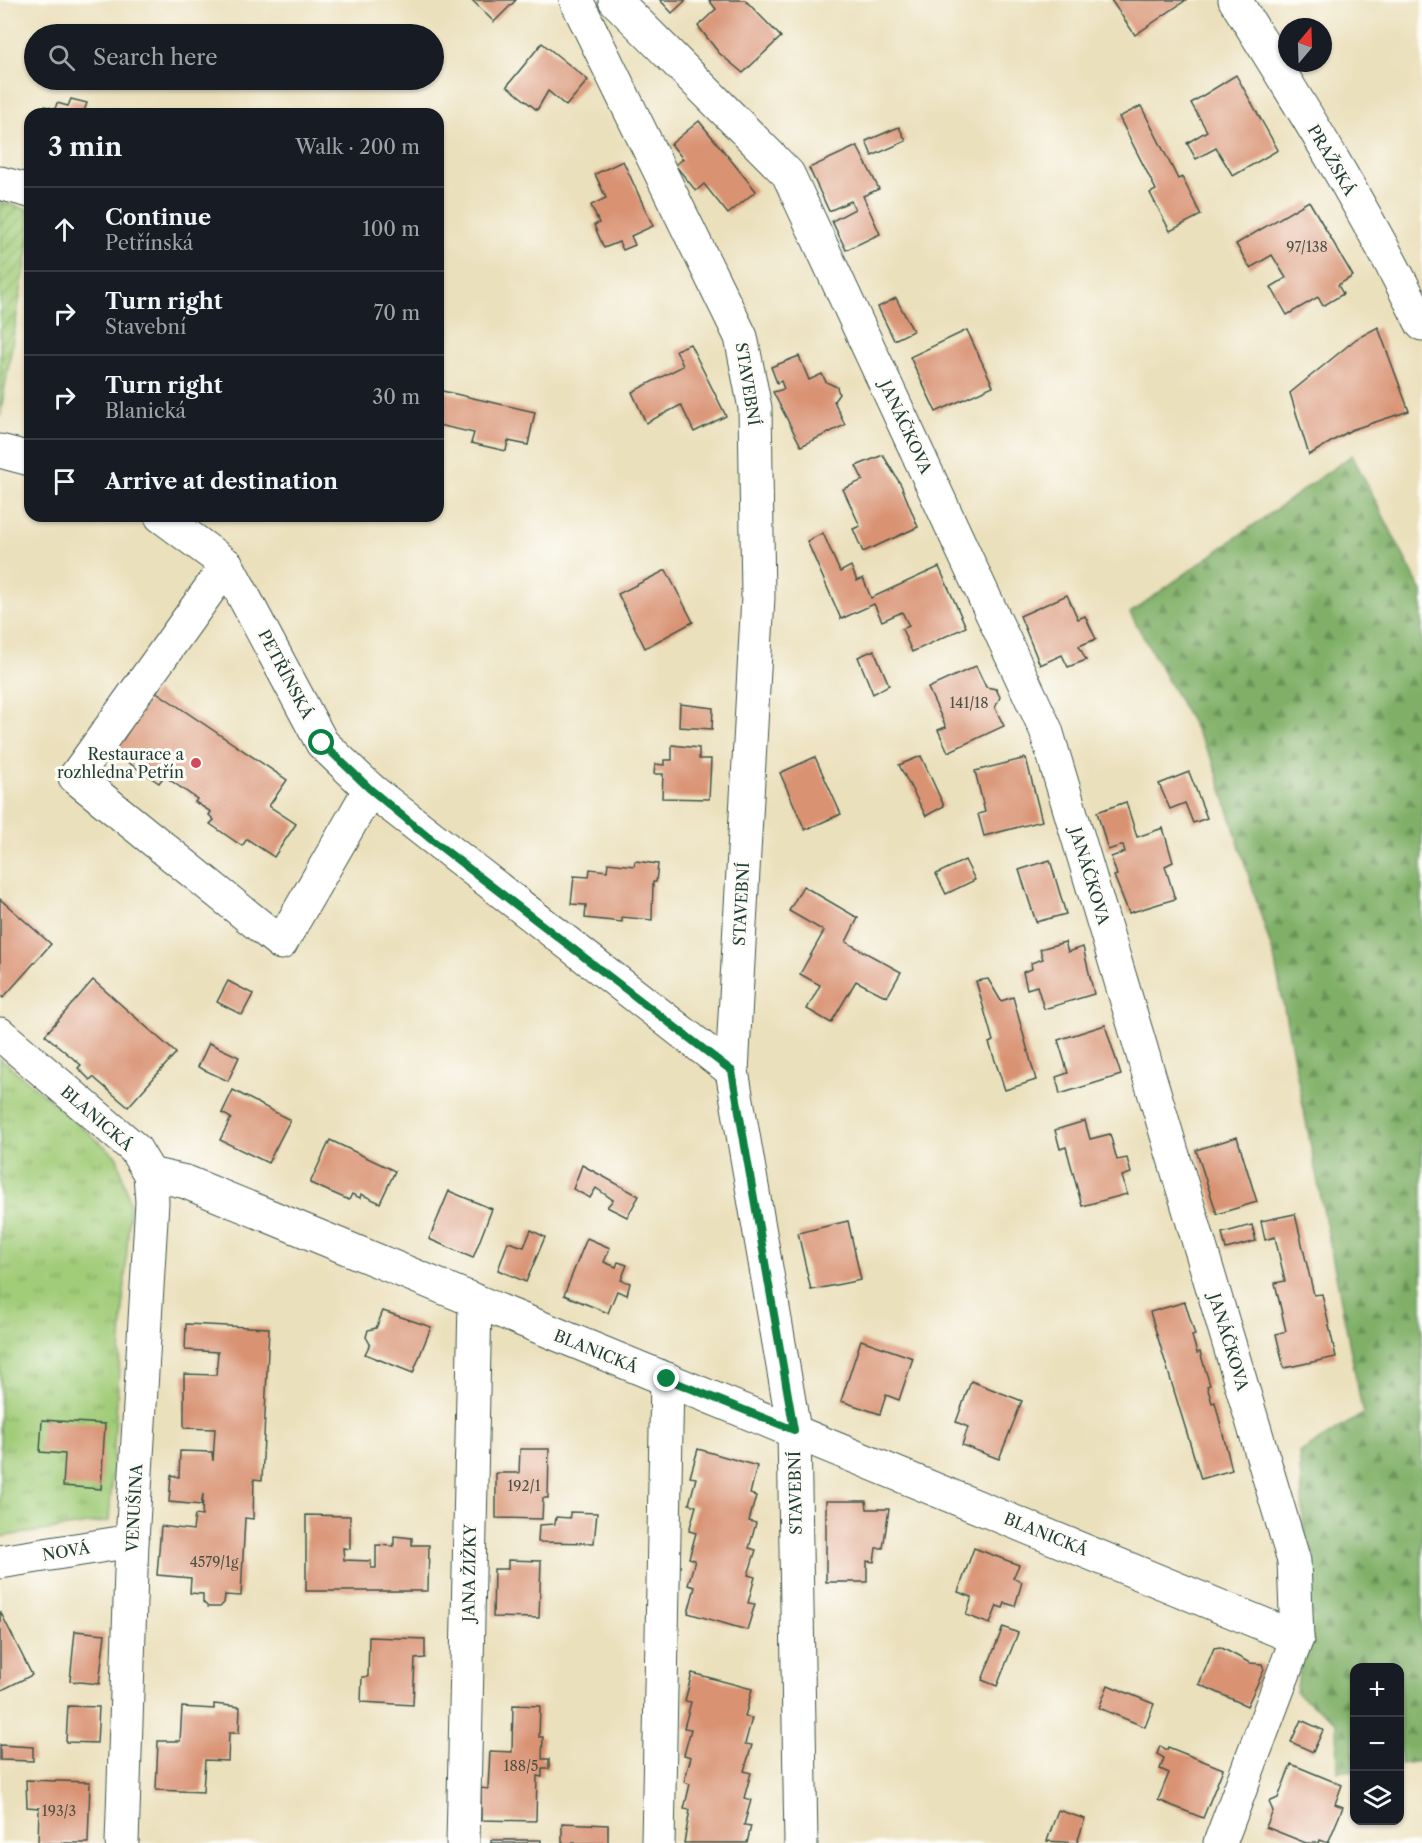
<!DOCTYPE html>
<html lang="en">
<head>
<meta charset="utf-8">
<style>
  :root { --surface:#171b24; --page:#20242c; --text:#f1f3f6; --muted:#9ea1a6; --line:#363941 }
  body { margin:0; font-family:"Libre Caslon Text",serif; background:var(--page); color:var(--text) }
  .controls { position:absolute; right:18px; bottom:18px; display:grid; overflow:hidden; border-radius:12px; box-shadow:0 2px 4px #0004 }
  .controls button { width:54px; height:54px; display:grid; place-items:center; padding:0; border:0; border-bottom:2px solid var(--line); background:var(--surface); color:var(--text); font:30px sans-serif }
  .compass { position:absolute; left:1278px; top:18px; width:54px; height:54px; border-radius:50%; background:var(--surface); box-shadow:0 2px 4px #0004; rotate:19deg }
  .stop { position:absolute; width:18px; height:18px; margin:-14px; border:4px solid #0b8043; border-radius:50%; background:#fff }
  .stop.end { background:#0b8043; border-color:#fff; box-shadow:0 2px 6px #0008 }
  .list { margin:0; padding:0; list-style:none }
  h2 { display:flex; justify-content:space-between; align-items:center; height:78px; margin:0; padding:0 24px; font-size:26px }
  h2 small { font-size:20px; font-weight:400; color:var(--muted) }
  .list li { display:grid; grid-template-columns:39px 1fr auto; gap:18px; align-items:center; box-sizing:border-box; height:84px; padding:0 24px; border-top:2px solid var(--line) }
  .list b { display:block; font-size:22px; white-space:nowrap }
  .list p { margin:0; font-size:20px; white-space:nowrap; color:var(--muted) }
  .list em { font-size:20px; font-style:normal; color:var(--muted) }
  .icon { flex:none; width:33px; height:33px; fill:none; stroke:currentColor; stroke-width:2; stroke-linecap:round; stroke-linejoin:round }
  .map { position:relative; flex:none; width:1422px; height:1843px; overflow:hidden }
  .search { position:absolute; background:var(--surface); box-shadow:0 2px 4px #0004; left:24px; top:24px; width:420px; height:66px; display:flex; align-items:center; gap:15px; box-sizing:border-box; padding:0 21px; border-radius:33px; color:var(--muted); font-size:22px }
  .panel { position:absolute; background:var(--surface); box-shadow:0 2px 4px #0004; left:24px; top:108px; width:420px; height:414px; border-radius:18px }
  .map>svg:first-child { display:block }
</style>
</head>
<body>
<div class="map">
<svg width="1422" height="1843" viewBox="0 0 1422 1843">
  <defs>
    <pattern id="grass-tufts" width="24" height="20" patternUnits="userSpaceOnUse" patternTransform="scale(1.5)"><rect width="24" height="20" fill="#a1cc78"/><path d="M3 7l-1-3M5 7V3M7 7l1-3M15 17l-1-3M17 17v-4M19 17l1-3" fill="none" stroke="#83a763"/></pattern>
    <pattern id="forest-firs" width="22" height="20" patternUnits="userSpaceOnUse" patternTransform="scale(1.5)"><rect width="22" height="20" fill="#80b068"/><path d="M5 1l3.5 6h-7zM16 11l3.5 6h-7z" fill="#689056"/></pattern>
    <pattern id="garden-furrows" width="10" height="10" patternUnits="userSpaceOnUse" patternTransform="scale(1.5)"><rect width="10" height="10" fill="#a1cc78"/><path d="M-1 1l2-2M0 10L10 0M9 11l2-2" fill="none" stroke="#83a763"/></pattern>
  </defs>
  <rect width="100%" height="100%" fill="#fdfcf7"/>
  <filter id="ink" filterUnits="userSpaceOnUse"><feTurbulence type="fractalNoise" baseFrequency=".0167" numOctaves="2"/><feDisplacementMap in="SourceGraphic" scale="12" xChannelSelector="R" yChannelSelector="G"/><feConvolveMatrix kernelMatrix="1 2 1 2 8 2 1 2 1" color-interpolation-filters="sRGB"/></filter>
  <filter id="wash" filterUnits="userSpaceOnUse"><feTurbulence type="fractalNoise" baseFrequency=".008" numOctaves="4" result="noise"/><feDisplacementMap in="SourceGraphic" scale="24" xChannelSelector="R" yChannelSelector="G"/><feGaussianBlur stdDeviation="1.35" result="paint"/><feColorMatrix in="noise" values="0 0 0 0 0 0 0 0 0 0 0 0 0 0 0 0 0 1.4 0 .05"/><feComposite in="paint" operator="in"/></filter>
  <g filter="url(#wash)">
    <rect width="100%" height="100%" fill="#ebe0bc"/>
    <polygon fill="url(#grass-tufts)" stroke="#608456" stroke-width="1.5" points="0,1058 117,1157 130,1203 109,1521 0,1537"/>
    <polygon fill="url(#forest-firs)" stroke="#50764e" stroke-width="1.5" points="1352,455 1422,592 1422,1761 1400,1764 1400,1668 1354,1668 1354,1770 1338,1772 1337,1723 1296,1693 1309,1603 1299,1453 1363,1414 1274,957 1213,761 1130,613"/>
    <polygon fill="url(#garden-furrows)" stroke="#608456" stroke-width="1.5" points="0,202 30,210 30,237 0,417"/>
    <g id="blocks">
      <g fill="#d99373">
        <polygon points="472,0 516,0 494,22"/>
        <polygon points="660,0 686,0 672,13"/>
        <polygon points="709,0 745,0 781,37 743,73 719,53 698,26 716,9"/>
        <polygon points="1111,0 1186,0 1135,35"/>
        <polygon points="542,43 588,80 566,106 548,91 537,110 507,86"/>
        <polygon points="1236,75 1278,150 1233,176 1216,148 1196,159 1187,143 1207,131 1191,103"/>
        <polygon points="71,99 87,103 84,111 92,114 43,114 45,106 55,109 57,103 68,106"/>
        <polygon points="1141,106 1178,179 1182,177 1201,215 1170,231 1150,193 1156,190 1119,117"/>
        <polygon points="699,121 756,191 728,214 704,184 696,191 675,165 683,159 671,144"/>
        <polygon points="899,127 906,141 872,156 866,141"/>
        <polygon points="857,146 879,189 863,196 880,234 846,250 832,221 855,209 851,201 829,211 809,168"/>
        <polygon points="623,161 653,226 631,236 635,245 623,250 619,242 604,248 594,225 599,223 591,205 606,198 595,174"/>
        <polygon points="1309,201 1353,276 1338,285 1343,294 1323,306 1318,297 1287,315 1271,287 1286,278 1272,255 1250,268 1236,244"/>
        <polygon points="896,298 913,331 894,340 878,307"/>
        <polygon points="1378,327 1409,411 1351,430 1309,455 1290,393 1356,339"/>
        <polygon points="967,330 993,386 936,412 910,357"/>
        <polygon points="690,344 726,416 694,432 681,405 646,423 632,392 683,366 676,350"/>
        <polygon points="799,356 809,380 822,374 826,382 837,387 839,394 834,401 845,425 801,446 773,392 784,389 781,381 777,383 771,367"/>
        <polygon points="438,390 535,412 528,445 508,441 506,451 471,443 474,433 438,425"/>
        <polygon points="883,455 901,485 918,527 863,552 853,529 860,526 843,489 863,480 856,466"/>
        <polygon points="823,533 840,572 851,566 857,581 863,578 871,598 939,567 966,627 912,652 902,629 909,626 902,612 882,621 874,604 841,619 807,541"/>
        <polygon points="666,570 693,622 645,648 618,594"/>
        <polygon points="1067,595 1078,619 1085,616 1096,639 1079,646 1086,660 1068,667 1062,655 1040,665 1020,616"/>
        <polygon points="874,650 889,685 873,694 858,657"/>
        <polygon points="976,666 986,687 996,689 1000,697 995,708 1004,726 948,752 938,730 946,727 928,688"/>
        <polygon points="155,691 287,780 269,806 296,824 274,857 247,839 242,846 210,824 214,820 209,815 211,812 195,802 197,799 164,776 159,783 111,751 119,739 122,741"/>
        <polygon points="680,704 713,708 712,729 679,727"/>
        <polygon points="672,745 699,748 699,759 711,759 709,799 662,798 663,774 654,774 655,764 664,765 664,760 672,760"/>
        <polygon points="921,756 944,806 926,816 899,765"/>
        <polygon points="815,757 841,814 805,830 780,773"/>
        <polygon points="1026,758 1042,821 984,836 978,814 985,812 975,771"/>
        <polygon points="1189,772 1207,818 1193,823 1185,803 1170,809 1159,784"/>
        <polygon points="1126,802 1137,837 1163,828 1173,862 1165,866 1175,899 1129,913 1114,876 1117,875 1111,857 1125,852 1123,845 1108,850 1097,812"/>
        <polygon points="965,860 975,880 946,894 936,874"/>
        <polygon points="1050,860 1066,914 1036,922 1019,870"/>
        <polygon points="635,861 658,864 656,882 653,882 652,920 622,917 622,922 585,918 586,905 571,904 574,876 589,877 590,869 607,871 608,863 634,866"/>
        <polygon points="803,886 858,918 846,942 901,972 887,997 856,981 831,1023 807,1009 820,985 800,974 824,931 789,911"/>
        <polygon points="0,899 51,944 3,998 0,995"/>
        <polygon points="1065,942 1068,952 1083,947 1094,994 1044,1009 1037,986 1027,989 1023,972 1032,969 1031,963 1043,959 1040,949"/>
        <polygon points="988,979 1001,1001 1013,997 1036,1080 1005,1090 989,1043 993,1041 976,981"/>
        <polygon points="93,980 176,1053 128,1107 93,1077 90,1080 78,1068 81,1065 45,1035"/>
        <polygon points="228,981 253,994 242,1015 217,1002"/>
        <polygon points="1105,1025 1121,1075 1060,1094 1056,1077 1068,1073 1058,1040"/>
        <polygon points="209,1043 239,1057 228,1081 198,1067"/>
        <polygon points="233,1090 290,1120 268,1163 220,1140 231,1118 222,1113"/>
        <polygon points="1085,1121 1090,1139 1110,1134 1117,1160 1127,1158 1131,1173 1122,1176 1127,1194 1082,1206 1066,1147 1060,1149 1055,1130"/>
        <polygon points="1237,1137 1257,1202 1217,1214 1196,1150"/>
        <polygon points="330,1140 395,1171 380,1203 361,1194 360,1198 352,1194 349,1200 310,1183"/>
        <polygon points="582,1165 639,1196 627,1217 607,1207 613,1200 596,1188 590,1198 573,1189"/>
        <polygon points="449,1191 492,1209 473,1258 429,1239"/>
        <polygon points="1295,1214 1314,1295 1322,1294 1336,1357 1284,1368 1276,1334 1286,1331 1275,1283 1285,1281 1275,1237 1265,1240 1261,1221"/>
        <polygon points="848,1221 861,1280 811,1290 798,1233"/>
        <polygon points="1252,1225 1256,1241 1226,1249 1222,1233"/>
        <polygon points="531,1230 545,1237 526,1282 498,1270 508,1242 524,1247"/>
        <polygon points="587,1238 610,1248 604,1262 616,1267 618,1262 627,1265 621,1280 630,1283 627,1295 617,1291 608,1313 564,1295"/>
        <polygon points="1185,1302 1195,1335 1192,1336 1197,1353 1200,1352 1210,1385 1207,1386 1212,1403 1215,1402 1232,1470 1201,1479 1150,1312"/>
        <polygon points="383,1311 431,1327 413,1373 365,1354 370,1344 366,1337 368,1330 376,1328"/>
        <polygon points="186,1324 269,1328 262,1480 254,1479 253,1519 245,1518 241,1596 225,1595 224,1603 220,1607 208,1607 203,1602 203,1594 190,1593 191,1578 157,1575 161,1526 193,1530 195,1515 202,1516 203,1494 201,1505 169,1502 171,1475 179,1477 180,1451 212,1452 213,1461 215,1429 184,1428 184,1374 216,1375 218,1352 185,1350"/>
        <polygon points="861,1340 913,1358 899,1400 886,1395 880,1414 841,1401"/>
        <polygon points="971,1381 1022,1401 999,1459 962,1445 968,1427 956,1422"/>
        <polygon points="42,1420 105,1424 101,1489 63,1486 65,1454 40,1452"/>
        <polygon points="520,1449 549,1449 548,1498 543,1498 542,1519 496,1518 496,1473 519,1473"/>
        <polygon points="698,1449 757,1466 750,1494 756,1496 749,1521 756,1523 749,1548 756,1550 748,1575 755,1577 748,1603 755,1604 747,1630 688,1613 695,1587 688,1585 695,1560 689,1558 696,1533 689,1531 696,1506 689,1504 696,1478 690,1477"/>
        <polygon points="826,1501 866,1501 867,1509 889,1509 883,1548 876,1548 874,1562 867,1561 867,1582 826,1582"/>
        <polygon points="570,1512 597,1513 594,1543 538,1542 539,1525 555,1524 556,1517 570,1518"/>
        <polygon points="306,1515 350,1516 350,1549 343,1548 344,1560 371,1561 371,1568 376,1568 376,1545 394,1546 394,1536 412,1538 412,1545 429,1545 428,1591 306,1591"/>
        <polygon points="974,1548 1019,1565 1013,1578 1022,1582 1015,1606 1005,1603 1003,1608 997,1606 990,1624 966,1615 972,1597 958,1592"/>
        <polygon points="508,1560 541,1561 539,1618 493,1617 494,1569 508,1569"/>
        <polygon points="0,1611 32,1675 0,1691"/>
        <polygon points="1003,1627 1018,1633 997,1686 982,1680"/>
        <polygon points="75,1631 105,1634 99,1684 70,1681"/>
        <polygon points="369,1637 425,1639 425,1658 415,1659 413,1705 361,1702 362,1677 368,1677"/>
        <polygon points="1220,1647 1250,1663 1262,1664 1264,1670 1247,1706 1199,1684 1214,1648"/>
        <polygon points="692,1673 752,1689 745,1717 752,1718 745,1744 752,1745 744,1771 751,1773 744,1798 751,1800 744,1825 751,1826 747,1843 684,1843 690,1810 684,1809 690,1784 684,1782 691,1757 684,1755 691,1729 684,1728 691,1702 685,1701"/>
        <polygon points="1108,1685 1154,1704 1145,1727 1099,1708"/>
        <polygon points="214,1704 240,1707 239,1733 229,1733 228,1761 205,1760 203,1792 156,1790 158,1741 180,1741 182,1707 214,1709"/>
        <polygon points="513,1705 540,1706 539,1737 543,1737 542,1759 549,1759 549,1769 542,1769 542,1777 537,1776 536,1821 481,1820 481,1788 488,1789 490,1751 512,1752"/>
        <polygon points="68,1706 99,1707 97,1743 66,1742"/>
        <polygon points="1301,1720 1323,1730 1313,1752 1291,1742"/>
        <polygon points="0,1745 33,1747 33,1761 0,1760"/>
        <polygon points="1160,1746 1167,1750 1168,1747 1223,1769 1203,1818 1158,1800 1169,1773 1160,1769 1164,1758 1157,1754"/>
        <polygon points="1291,1764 1342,1785 1335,1804 1343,1807 1328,1843 1320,1840 1319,1843 1306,1843 1266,1827 1273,1811 1269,1802 1278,1798"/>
        <polygon points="26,1780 90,1782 88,1843 38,1843 39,1808 27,1807"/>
        <polygon points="1058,1810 1085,1819 1077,1843 1047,1841"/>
        <polygon points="562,1823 608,1825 608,1843 562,1843"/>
        <rect x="491" y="1840" width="50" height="3"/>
      </g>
    </g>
  </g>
  <g filter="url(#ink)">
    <use href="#blocks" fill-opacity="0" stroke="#3e5548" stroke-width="1.5"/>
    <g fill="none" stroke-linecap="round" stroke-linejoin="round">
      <g stroke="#3e5548" stroke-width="35">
        <g id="minor">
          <polyline points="576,0 741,337 755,408 758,597 732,1071 794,1430 801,1843"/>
          <polyline points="615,0 788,174 1046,730 1294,1561 1297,1638 1220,1843"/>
          <polyline points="0,183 30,191"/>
          <polyline points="0,451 30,459"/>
          <polyline points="161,516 227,565 322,743 370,789 732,1071"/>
          <polyline points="227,565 75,777 281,943 370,789"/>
          <polyline points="0,1034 135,1149 150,1174 152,1202 132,1541 122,1843"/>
          <polyline points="150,1174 186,1182 1297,1638"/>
          <polyline points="0,1562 132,1541"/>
          <polyline points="463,1843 475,1303"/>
          <polyline points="658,1843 667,1379"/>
        </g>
      </g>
      <g stroke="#3e5548" stroke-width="35">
        <path id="major" d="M 1235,0 C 1301,105 1367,212 1422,324"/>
      </g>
      <use href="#minor" stroke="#fff" stroke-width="33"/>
      <use href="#major" stroke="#fff" stroke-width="33"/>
    </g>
  </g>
  <g fill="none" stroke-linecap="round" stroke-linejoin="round" filter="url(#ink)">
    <polyline stroke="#0b8043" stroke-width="8" points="322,743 370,789 428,837 732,1071 794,1430 667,1379"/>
  </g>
  <circle fill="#d1495b" stroke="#fdfcf7" stroke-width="2" cx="196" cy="763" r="6"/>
  <g text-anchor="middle" stroke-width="6" stroke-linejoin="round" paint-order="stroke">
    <g font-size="14" fill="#4e5244">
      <text x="1307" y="252">97/138</text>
      <text x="969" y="708">141/18</text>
      <text x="524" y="1491">192/1</text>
      <text x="214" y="1567">4579/1g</text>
      <text x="521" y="1771">188/5</text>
      <text x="59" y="1816">193/3</text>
    </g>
    <g font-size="16" fill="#1f3d34" stroke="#fdfcf7">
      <text transform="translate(1332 160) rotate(60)" y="6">PRAŽSKÁ</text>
      <text transform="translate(748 384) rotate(81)" y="6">STAVEBNÍ</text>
      <text transform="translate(906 427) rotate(65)" y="6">JANÁČKOVA</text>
      <text transform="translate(286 674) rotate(62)" y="6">PETŘÍNSKÁ</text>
      <text transform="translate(1090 876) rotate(73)" y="6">JANÁČKOVA</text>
      <text transform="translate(741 904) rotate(-87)" y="6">STAVEBNÍ</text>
      <text transform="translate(97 1118) rotate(41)" y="6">BLANICKÁ</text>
      <text transform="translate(1229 1342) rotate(73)" y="6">JANÁČKOVA</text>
      <text transform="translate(596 1351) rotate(22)" y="6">BLANICKÁ</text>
      <text transform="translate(795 1493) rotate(-91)" y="6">STAVEBNÍ</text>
      <text transform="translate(134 1508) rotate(-87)" y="6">VENUŠINA</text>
      <text transform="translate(1046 1534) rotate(22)" y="6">BLANICKÁ</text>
      <text transform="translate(66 1551) rotate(-9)" y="6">NOVÁ</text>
      <text transform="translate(469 1573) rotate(-89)" y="6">JANA ŽIŽKY</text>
    </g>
    <g font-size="16" fill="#1f3d34" stroke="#fdfcf7" text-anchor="end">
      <text x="184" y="760">Restaurace a<tspan x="184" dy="18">rozhledna Petřín</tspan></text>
    </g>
  </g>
</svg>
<div class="controls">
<button>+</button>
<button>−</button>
<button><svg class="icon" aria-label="layers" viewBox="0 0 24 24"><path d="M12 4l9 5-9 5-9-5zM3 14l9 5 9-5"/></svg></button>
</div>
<svg class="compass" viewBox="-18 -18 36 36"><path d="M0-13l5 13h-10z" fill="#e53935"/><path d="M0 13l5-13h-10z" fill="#9ea1a6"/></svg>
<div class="stop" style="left:322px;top:743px"></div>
<div class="stop end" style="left:667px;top:1379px"></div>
<div class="search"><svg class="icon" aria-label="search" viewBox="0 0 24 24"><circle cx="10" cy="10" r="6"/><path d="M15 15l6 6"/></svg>Search here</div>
<section class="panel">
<h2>3 min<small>Walk · 200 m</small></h2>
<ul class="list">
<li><svg class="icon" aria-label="ahead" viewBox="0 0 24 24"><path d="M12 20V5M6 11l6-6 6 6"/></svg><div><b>Continue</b><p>Petřínská</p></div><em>100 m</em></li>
<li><svg class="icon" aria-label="right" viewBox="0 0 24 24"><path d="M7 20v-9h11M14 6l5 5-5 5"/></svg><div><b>Turn right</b><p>Stavební</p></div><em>70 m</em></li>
<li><svg class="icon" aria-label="right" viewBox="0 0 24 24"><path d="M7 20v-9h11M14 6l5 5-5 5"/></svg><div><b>Turn right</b><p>Blanická</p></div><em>30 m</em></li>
<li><svg class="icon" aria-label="arrive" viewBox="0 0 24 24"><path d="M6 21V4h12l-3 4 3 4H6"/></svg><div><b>Arrive at destination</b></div></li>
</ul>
</section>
</div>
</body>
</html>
